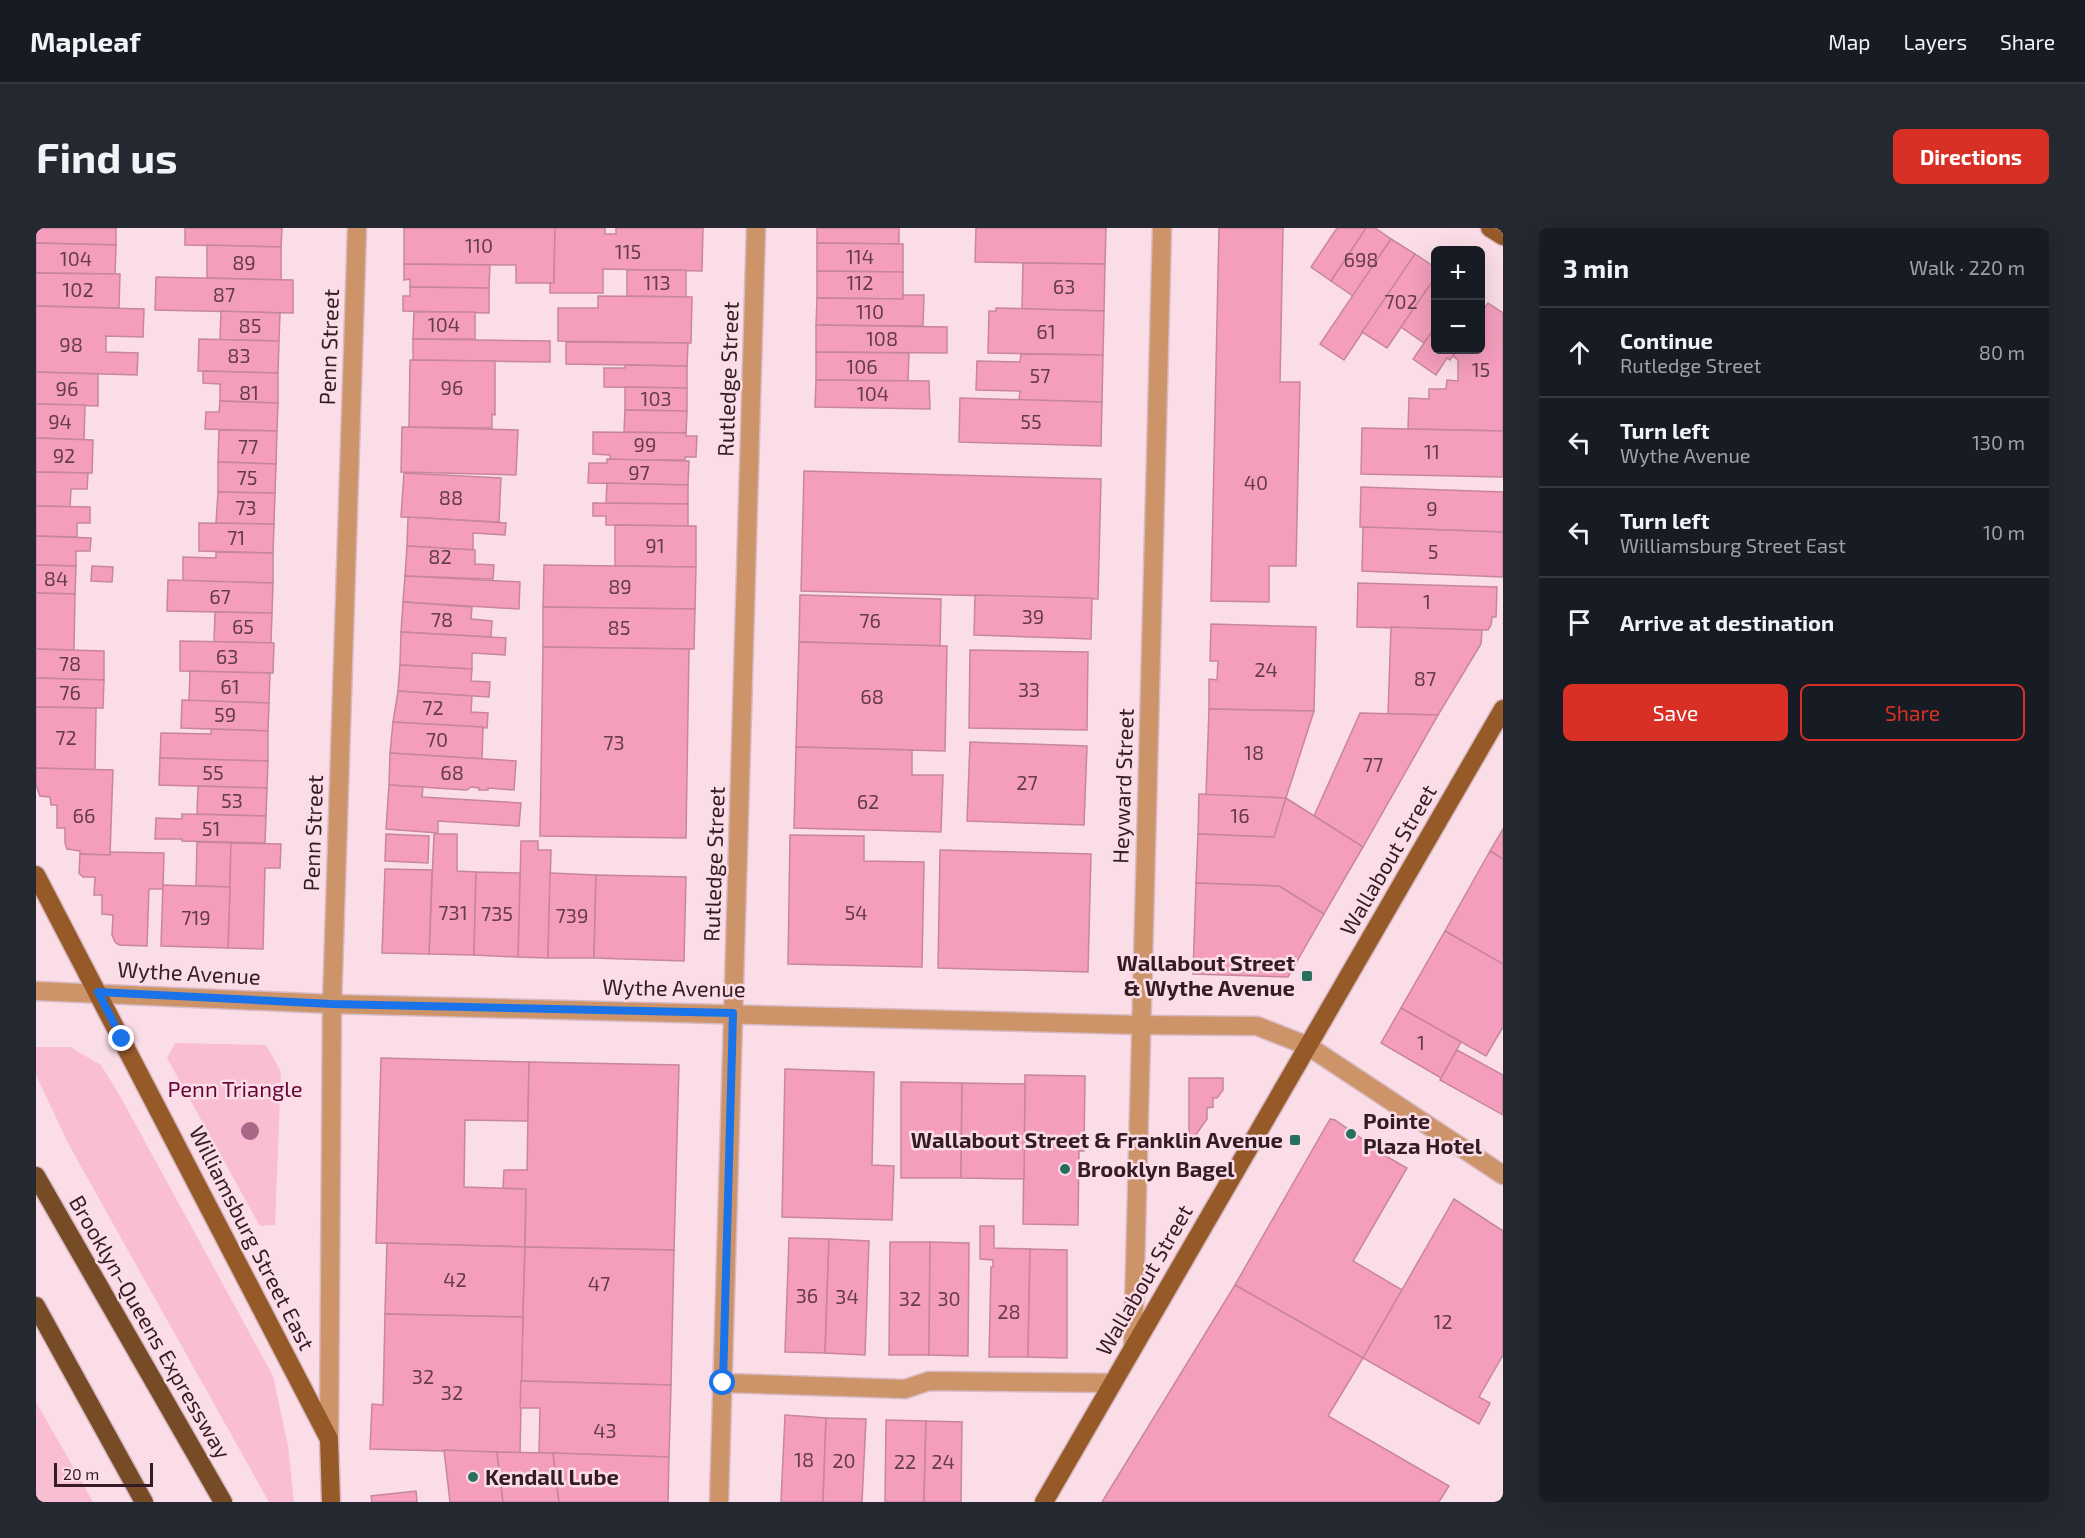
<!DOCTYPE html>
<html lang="en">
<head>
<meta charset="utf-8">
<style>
  :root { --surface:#171b24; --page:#242831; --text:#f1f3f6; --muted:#9ea1a6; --line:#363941; --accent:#d93025 }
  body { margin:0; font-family:"Exo 2",sans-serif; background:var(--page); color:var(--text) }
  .controls { position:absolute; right:18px; top:18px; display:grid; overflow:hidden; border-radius:9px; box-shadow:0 6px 24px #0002 }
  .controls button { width:54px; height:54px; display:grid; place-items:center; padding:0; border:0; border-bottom:2px solid var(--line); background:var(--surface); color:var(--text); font:30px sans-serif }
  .scale { position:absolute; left:18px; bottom:15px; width:99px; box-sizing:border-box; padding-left:6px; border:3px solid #351b24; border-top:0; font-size:16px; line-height:21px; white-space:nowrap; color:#351b24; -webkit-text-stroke:4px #fadde6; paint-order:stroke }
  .stop { position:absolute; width:18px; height:18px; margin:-14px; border:4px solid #1a73e8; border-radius:50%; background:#fff }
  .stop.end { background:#1a73e8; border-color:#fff; box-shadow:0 2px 6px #0008 }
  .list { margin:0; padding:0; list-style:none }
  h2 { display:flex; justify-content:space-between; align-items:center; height:78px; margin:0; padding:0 24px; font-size:26px }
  h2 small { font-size:20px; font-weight:400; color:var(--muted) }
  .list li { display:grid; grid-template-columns:39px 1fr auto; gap:18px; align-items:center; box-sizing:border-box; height:90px; padding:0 24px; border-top:2px solid var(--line) }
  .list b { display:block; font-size:22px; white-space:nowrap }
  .list p { margin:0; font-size:20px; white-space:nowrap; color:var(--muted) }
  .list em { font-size:20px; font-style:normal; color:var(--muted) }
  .actions { display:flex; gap:12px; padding:18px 24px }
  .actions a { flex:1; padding:14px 0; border:2px solid var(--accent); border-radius:9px; text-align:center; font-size:21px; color:var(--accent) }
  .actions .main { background:var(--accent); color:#fff }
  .icon { flex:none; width:33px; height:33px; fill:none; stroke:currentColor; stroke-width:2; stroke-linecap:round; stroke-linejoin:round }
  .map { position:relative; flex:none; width:1467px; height:1274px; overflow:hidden; border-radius:9px }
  header { display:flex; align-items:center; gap:36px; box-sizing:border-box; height:84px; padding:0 30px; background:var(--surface); border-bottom:2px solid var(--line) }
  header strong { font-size:28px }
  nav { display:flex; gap:33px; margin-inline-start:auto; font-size:21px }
  .intro { display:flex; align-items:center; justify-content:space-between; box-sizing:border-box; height:144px; padding:0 36px }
  h1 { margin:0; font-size:42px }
  .button { padding:15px 27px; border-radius:9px; background:var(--accent); color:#fff; font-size:21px; font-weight:700 }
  main { display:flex; gap:36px; padding:0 36px }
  aside { flex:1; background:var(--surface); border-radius:9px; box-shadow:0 6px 24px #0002 }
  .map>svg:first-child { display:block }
</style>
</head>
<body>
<header>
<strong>Mapleaf</strong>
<nav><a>Map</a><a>Layers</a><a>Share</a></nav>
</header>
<div class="intro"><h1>Find us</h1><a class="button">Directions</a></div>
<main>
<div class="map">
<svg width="1467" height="1274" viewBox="0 0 1467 1274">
  <rect width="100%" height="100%" fill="#fadde6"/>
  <g fill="#f9bed1">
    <polygon points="139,815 230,817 245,844 239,997 224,998 131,830"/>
    <polygon points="0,819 34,819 65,837 84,868 237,1148 252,1218 258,1274 233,1274 33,917 0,847"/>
    <polygon points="0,1174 57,1274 0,1274"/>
  </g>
  <g fill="#f49dbc" stroke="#c8869d" stroke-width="1.5">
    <polygon points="0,0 80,0 80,17 0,15"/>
    <polygon points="149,0 246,0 245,19 149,17"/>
    <polygon points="368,0 519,0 518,55 480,55 480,37 368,36"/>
    <polygon points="519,0 569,0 569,6 580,6 580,0 667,0 666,43 567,41 567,65 514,65 514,55 518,55"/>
    <polygon points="781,0 863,0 863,16 781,15"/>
    <polygon points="940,0 1070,0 1069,36 939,34"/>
    <polygon points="1183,0 1247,0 1244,154 1264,154 1260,338 1233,338 1233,374 1175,373"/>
    <polygon points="1301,0 1330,0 1295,53 1275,39"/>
    <polygon points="1330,0 1339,0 1355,11 1317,68 1295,53"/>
    <polygon points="1355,11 1379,26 1308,132 1284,116"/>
    <polygon points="0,15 80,17 79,46 0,45"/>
    <polygon points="781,15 867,16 867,44 781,43"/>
    <polygon points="171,17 245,19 245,52 171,50"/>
    <polygon points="1379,26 1400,40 1400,48 1351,120 1326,104"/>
    <polygon points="987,35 1069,36 1068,83 986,81"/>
    <polygon points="368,36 454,37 453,60 374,59 374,51 368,52"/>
    <polygon points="591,42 650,42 650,69 591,68"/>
    <polygon points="781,43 867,44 867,71 781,70"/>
    <polygon points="0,45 84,46 83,80 0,78"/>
    <polygon points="1400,48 1400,98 1388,115 1365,99"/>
    <polygon points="120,49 257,52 257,85 119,82"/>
    <polygon points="374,59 453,60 453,85 367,83 367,68 374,68"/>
    <polygon points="867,67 888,67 887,98 780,97 781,70 867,71"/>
    <polygon points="562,68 656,69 655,115 522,113 522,80 562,80"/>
    <polygon points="1452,75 1467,85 1467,203 1372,201 1373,170 1393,171 1393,161 1410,161 1411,152 1422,153 1422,132 1417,128 1421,122 1444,122 1444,86"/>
    <polygon points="0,78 108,81 107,109 70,108 70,124 102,125 101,147 0,144"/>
    <polygon points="960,80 1068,83 1067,127 952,125 953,83 960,83"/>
    <polygon points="185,83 244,85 243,113 184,112"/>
    <polygon points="378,84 439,84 439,111 377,111"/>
    <polygon points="780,97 911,99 911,125 780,124"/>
    <polygon points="1400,98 1400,122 1421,122 1414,132 1411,130 1400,147 1377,131"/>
    <polygon points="163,111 243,113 242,145 162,143"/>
    <polygon points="377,111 514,113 514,134 377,132"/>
    <polygon points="530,114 652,115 651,138 530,136"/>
    <polygon points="780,124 873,125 872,153 780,152"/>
    <polygon points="985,126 1067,127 1066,174 983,172 984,163 940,162 941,133 984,134"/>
    <polygon points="374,132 459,133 459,187 456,186 456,200 373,199"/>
    <polygon points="589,137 651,138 651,160 568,159 568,140 589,140"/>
    <polygon points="167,143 242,145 242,175 184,173 184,156 167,155"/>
    <polygon points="0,144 62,146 62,178 0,176"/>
    <polygon points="780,152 893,153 894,181 779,179"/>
    <polygon points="589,159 651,160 651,183 589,182"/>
    <polygon points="924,170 1066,174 1065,218 923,214"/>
    <polygon points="184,173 242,175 241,203 169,201 170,184 183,184"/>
    <polygon points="0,176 49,177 48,212 0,210"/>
    <polygon points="589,182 651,183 650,205 588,204"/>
    <polygon points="366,199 482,202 480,247 365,244"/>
    <polygon points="1326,200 1467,203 1467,249 1325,246"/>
    <polygon points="183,202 241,203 240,236 182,234"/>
    <polygon points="557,204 650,205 650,208 661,208 660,229 649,229 649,232 574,232 574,227 557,226"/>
    <polygon points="0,210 57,212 56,245 0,244"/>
    <polygon points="571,231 653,233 652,257 552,255 553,235 571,235"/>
    <polygon points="182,234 240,236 239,265 182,264"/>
    <polygon points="768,243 1065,251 1062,371 765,363"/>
    <polygon points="0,244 52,245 51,261 35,261 34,279 0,278"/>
    <polygon points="368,245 465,250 463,294 365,289"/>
    <polygon points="571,255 652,257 652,276 570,275"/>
    <polygon points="1325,259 1467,264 1467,304 1324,299"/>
    <polygon points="182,264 239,265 238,296 180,295"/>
    <polygon points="557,275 652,276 652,298 570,297 570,288 557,288"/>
    <polygon points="0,278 54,279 54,295 41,295 41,309 0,308"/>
    <polygon points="372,289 470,295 469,307 437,305 437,322 371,318"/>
    <polygon points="163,295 238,296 237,325 163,323"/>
    <polygon points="579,297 660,298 660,339 579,338"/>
    <polygon points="1327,299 1467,304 1467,349 1326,343"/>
    <polygon points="0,308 55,310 54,323 40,323 40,338 0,337"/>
    <polygon points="371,318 439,322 439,336 458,337 457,351 369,348"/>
    <polygon points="180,324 237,325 237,355 147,353 147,329 180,330"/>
    <polygon points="0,337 40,338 39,366 0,365"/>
    <polygon points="508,337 660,339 659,381 507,379"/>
    <polygon points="56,338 77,339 76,354 55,353"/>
    <polygon points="369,348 484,354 483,381 367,374"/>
    <polygon points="132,352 237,355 236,385 131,383"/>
    <polygon points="1322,355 1461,359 1460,389 1456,389 1455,397 1452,402 1321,399"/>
    <polygon points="0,365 39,366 38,422 0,421"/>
    <polygon points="764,367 905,371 904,418 763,414"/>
    <polygon points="939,367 1056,370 1055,411 938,407"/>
    <polygon points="367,374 436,379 435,391 456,393 455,409 365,404"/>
    <polygon points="507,379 659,381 658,421 507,419"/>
    <polygon points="179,384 236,385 235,415 178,414"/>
    <polygon points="1175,396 1280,399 1278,483 1173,481 1173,451 1181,452 1182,433 1174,433"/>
    <polygon points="1355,399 1446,402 1445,416 1402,487 1352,486"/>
    <polygon points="365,404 470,410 469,427 436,425 436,441 364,437"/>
    <polygon points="144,413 238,415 237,445 144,443"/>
    <polygon points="763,414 911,418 909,523 760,519"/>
    <polygon points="507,419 653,421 650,610 504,608"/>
    <polygon points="0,421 68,423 68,452 0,450"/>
    <polygon points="934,422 1052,424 1051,502 933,500"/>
    <polygon points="364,437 436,441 435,453 454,454 453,469 362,463"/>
    <polygon points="154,443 234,445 233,475 153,473"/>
    <polygon points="0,450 68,452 67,480 0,479"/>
    <polygon points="362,463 436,468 435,484 452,485 451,500 357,494"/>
    <polygon points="146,472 233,475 232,503 145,500"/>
    <polygon points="0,479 60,480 59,542 0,540"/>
    <polygon points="1173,481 1278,483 1250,570 1170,567"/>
    <polygon points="1324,485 1402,487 1327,619 1278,588"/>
    <polygon points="357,494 447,499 446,531 354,525"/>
    <polygon points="175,501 232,503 232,533 124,530 125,505 175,506"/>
    <polygon points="934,514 1051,518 1048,597 931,593"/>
    <polygon points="760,519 876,522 876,547 907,547 905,604 758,600"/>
    <polygon points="354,525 480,533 478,562 452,560 452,562 443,562 443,560 435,559 431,562 353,557"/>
    <polygon points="124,530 232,533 231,560 123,557"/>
    <polygon points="0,540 77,542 74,627 44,626 44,623 31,621 29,615 29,600 21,600 21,577 15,577 14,569 4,568 0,557"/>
    <polygon points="353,557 387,559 386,569 485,575 483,598 402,593 402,605 350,601"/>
    <polygon points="162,558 231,560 230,588 161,586"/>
    <polygon points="1163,566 1250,570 1238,609 1162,606"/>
    <polygon points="1250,570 1327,619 1288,686 1243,658 1160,655 1162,606 1238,609"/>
    <polygon points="146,586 230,588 229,615 146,613 146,611 119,611 120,590 146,591"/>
    <polygon points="1467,601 1467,631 1454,623"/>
    <polygon points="350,606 393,608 392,635 349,633"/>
    <polygon points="398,606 421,606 421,643 440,644 438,727 393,726"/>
    <polygon points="754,607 828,608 828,633 888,634 886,739 752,736"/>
    <polygon points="485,613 502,613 502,622 515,622 512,730 482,729"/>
    <polygon points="161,614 195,615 194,659 160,658"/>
    <polygon points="195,615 245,616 244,640 229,640 227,721 192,720"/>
    <polygon points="904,622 1055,626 1052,744 902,740"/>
    <polygon points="1454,623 1467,631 1467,736 1409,703"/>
    <polygon points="74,624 128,625 127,661 113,661 111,718 83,717 79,714 76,707 77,687 66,686 66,667 58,667 59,649 47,649 43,645 44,626 74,627"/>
    <polygon points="349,641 396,642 393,726 346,725"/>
    <polygon points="440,644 484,645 482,729 438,727"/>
    <polygon points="514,645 560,647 558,730 512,730"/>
    <polygon points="560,647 650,649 648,733 558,730"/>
    <polygon points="1160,655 1243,658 1288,686 1252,749 1157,746"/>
    <polygon points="127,657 194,659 192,720 125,718"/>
    <polygon points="1409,703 1467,736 1467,799 1450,828 1365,780"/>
    <polygon points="1365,780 1425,814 1405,850 1345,815"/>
    <polygon points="1421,822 1467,847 1467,887 1404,852"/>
    <polygon points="345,830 493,834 492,893 429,892 428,959 490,961 489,1019 340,1015"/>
    <polygon points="493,834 643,837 638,1022 489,1019 490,961 467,960 468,942 491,942"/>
    <polygon points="749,841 838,844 836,937 858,938 856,992 746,989"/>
    <polygon points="989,847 1049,848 1048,923 1043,923 1042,997 987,996"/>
    <polygon points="1153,850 1187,850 1187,862 1181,870 1177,870 1177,879 1171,880 1171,891 1159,908 1153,908"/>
    <polygon points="865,854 926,855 925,950 865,950"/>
    <polygon points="926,855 989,856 988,951 925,950"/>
    <polygon points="1294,891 1299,892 1339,920 1339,922 1371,940 1317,1033 1366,1062 1327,1130 1199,1057"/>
    <polygon points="1418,971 1467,1003 1467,1127 1443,1169 1454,1175 1443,1196 1327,1130"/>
    <polygon points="944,998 958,998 958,1020 994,1021 992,1129 953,1129 955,1039 957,1039 957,1032 944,1031"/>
    <polygon points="753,1010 793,1011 789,1125 749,1124"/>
    <polygon points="793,1011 833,1013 829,1127 789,1125"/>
    <polygon points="854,1014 894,1014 893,1127 853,1127"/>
    <polygon points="894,1014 933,1015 932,1128 893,1127"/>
    <polygon points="351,1015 489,1019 487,1089 349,1086"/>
    <polygon points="489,1019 638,1022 635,1157 485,1153"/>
    <polygon points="994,1021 1031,1022 1031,1130 992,1129"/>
    <polygon points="1199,1057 1327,1130 1292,1188 1413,1258 1403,1274 1066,1274"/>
    <polygon points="349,1086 487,1089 484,1225 334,1221 336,1176 347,1177"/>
    <polygon points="485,1153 635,1157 633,1229 503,1225 504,1180 484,1180"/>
    <polygon points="749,1187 790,1190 787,1274 745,1274"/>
    <polygon points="790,1190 830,1191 826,1274 787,1274"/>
    <polygon points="850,1192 890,1193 888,1274 849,1274"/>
    <polygon points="890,1193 926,1194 925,1274 888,1274"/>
    <polygon points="408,1222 461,1224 467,1274 414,1274"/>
    <polygon points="461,1224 517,1225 523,1274 467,1274"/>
    <polygon points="517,1225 633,1229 632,1274 523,1274"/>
    <polygon points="380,1263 381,1274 336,1274 335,1268"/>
  </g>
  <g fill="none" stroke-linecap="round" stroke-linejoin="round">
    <g stroke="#d7bac3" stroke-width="21">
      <g id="minor">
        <polyline points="0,763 296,776 1104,797 1221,798 1272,818 1467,947"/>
        <polyline points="1097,1118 1126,0"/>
        <polyline points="687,1155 869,1161 893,1153 1075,1155"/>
        <polyline points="293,1211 296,776 321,0"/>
        <polyline points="683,1274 720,0"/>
      </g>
    </g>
    <g stroke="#d7bac3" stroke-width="21">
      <g id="major">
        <polyline points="1454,0 1467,8"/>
        <polyline points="0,647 293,1211 295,1274"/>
        <polyline points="1008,1274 1467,481"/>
      </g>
    </g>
    <g stroke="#d7bac3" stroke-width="21">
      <g id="highway">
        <polyline points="0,948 187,1274"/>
        <polyline points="0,1078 108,1274"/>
      </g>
    </g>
    <use href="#minor" stroke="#cd946a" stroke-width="18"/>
    <use href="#major" stroke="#965a29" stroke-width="18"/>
    <use href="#highway" stroke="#784b27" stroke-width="18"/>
  </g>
  <circle fill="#aa6787" cx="214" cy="903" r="9"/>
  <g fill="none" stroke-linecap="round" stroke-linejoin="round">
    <polyline stroke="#1a73e8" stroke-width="8" points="86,811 62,764 296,776 697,785 687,1155"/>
  </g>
  <g fill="#2a6e60" stroke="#fadde6" stroke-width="2">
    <rect x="1265" y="742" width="12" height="12" rx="3"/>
    <circle cx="1315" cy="906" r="6"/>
    <rect x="1253" y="906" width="12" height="12" rx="3"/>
    <circle cx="1029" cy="941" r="6"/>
    <circle cx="437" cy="1249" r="6"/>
  </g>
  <g text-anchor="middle" stroke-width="5" stroke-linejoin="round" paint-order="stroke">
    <g font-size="20" fill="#653c4a">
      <text x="443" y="25">110</text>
      <text x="592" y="31">115</text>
      <text x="824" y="36">114</text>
      <text x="40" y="38">104</text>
      <text x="1325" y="39">698</text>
      <text x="208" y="42">89</text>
      <text x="621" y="62">113</text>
      <text x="824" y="62">112</text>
      <text x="1028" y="66">63</text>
      <text x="42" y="69">102</text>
      <text x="188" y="74">87</text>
      <text x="1365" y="81">702</text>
      <text x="834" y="91">110</text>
      <text x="408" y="104">104</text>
      <text x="214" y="105">85</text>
      <text x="1010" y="111">61</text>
      <text x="846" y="118">108</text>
      <text x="35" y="124">98</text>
      <text x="203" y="135">83</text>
      <text x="826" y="146">106</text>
      <text x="1445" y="149">15</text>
      <text x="1004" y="155">57</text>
      <text x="416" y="167">96</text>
      <text x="31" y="168">96</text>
      <text x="213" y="172">81</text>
      <text x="837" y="173">104</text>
      <text x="620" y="178">103</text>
      <text x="24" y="201">94</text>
      <text x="995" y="201">55</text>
      <text x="609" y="224">99</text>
      <text x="212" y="226">77</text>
      <text x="1396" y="231">11</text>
      <text x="28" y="235">92</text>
      <text x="603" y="252">97</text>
      <text x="211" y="257">75</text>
      <text x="1220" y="262">40</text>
      <text x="415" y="277">88</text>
      <text x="210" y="287">73</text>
      <text x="1396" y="288">9</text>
      <text x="200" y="317">71</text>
      <text x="619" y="325">91</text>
      <text x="1397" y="331">5</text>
      <text x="404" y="336">82</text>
      <text x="20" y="358">84</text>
      <text x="584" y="366">89</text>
      <text x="184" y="376">67</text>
      <text x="1391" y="381">1</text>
      <text x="997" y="396">39</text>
      <text x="406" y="399">78</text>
      <text x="834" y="400">76</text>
      <text x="207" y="406">65</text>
      <text x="583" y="407">85</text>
      <text x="191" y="436">63</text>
      <text x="34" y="443">78</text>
      <text x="1230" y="449">24</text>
      <text x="1389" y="458">87</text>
      <text x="194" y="466">61</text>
      <text x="993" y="469">33</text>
      <text x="34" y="472">76</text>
      <text x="836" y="476">68</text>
      <text x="397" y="487">72</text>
      <text x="189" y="494">59</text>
      <text x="30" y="517">72</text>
      <text x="401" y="519">70</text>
      <text x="578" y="522">73</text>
      <text x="1218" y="532">18</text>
      <text x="1337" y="544">77</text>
      <text x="177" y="552">55</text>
      <text x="416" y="552">68</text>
      <text x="991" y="562">27</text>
      <text x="196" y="580">53</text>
      <text x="832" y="581">62</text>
      <text x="48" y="595">66</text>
      <text x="1204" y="595">16</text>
      <text x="175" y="608">51</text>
      <text x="417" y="692">731</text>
      <text x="820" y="692">54</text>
      <text x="461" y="693">735</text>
      <text x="536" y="695">739</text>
      <text x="160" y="697">719</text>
      <text x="1385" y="822">1</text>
      <text x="419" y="1059">42</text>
      <text x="563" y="1063">47</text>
      <text x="771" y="1075">36</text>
      <text x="811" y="1076">34</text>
      <text x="874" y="1078">32</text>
      <text x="913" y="1078">30</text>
      <text x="973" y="1091">28</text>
      <text x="1407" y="1101">12</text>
      <text x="387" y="1156">32</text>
      <text x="416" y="1172">32</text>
      <text x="569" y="1210">43</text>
      <text x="768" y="1239">18</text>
      <text x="808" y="1240">20</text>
      <text x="869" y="1241">22</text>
      <text x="907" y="1241">24</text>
    </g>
    <g font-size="22" fill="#351b24" stroke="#fadde6">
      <text transform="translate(293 119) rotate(-88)" y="8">Penn Street</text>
      <text transform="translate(692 151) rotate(-88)" y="8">Rutledge Street</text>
      <text transform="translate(1087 558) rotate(-88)" y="8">Heyward Street</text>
      <text transform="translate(277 605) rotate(-88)" y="8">Penn Street</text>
      <text transform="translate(1352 632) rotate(-60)" y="8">Wallabout Street</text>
      <text transform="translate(678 636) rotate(-88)" y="8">Rutledge Street</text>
      <text transform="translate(153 745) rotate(3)" y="8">Wythe Avenue</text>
      <text transform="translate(638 760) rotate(1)" y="8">Wythe Avenue</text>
      <text transform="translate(216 1010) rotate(63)" y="8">Williamsburg Street East</text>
      <text transform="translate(1108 1052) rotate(-60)" y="8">Wallabout Street</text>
      <text transform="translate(114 1099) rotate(60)" y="8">Brooklyn-Queens Expressway</text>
    </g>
    <g font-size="22" font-weight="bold" fill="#351b24" stroke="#fadde6" text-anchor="start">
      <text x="1259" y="743" text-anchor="end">Wallabout Street<tspan x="1259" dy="25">&amp; Wythe Avenue</tspan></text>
      <text x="1327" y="901">Pointe<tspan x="1327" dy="25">Plaza Hotel</tspan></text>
      <text x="1247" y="920" text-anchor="end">Wallabout Street &amp; Franklin Avenue</text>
      <text x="1041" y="949">Brooklyn Bagel</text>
      <text x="449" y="1257">Kendall Lube</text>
    </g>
    <g font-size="22" fill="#690639" stroke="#fadde6">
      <text x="199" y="869">Penn Triangle</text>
    </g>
  </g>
</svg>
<div class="controls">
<button>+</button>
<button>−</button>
</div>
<div class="scale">20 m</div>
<div class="stop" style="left:687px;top:1155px"></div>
<div class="stop end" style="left:86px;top:811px"></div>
</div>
<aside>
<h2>3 min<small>Walk · 220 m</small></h2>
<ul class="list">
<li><svg class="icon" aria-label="ahead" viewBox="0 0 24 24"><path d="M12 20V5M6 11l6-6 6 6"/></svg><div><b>Continue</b><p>Rutledge Street</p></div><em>80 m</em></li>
<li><svg class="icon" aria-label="left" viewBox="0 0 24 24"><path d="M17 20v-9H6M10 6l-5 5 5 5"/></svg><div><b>Turn left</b><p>Wythe Avenue</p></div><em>130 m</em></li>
<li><svg class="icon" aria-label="left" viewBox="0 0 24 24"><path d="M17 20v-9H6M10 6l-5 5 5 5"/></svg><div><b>Turn left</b><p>Williamsburg Street East</p></div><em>10 m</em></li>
<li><svg class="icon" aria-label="arrive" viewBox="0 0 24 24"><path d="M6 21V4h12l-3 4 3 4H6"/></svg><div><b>Arrive at destination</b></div></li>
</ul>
<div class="actions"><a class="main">Save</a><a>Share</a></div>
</aside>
</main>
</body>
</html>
